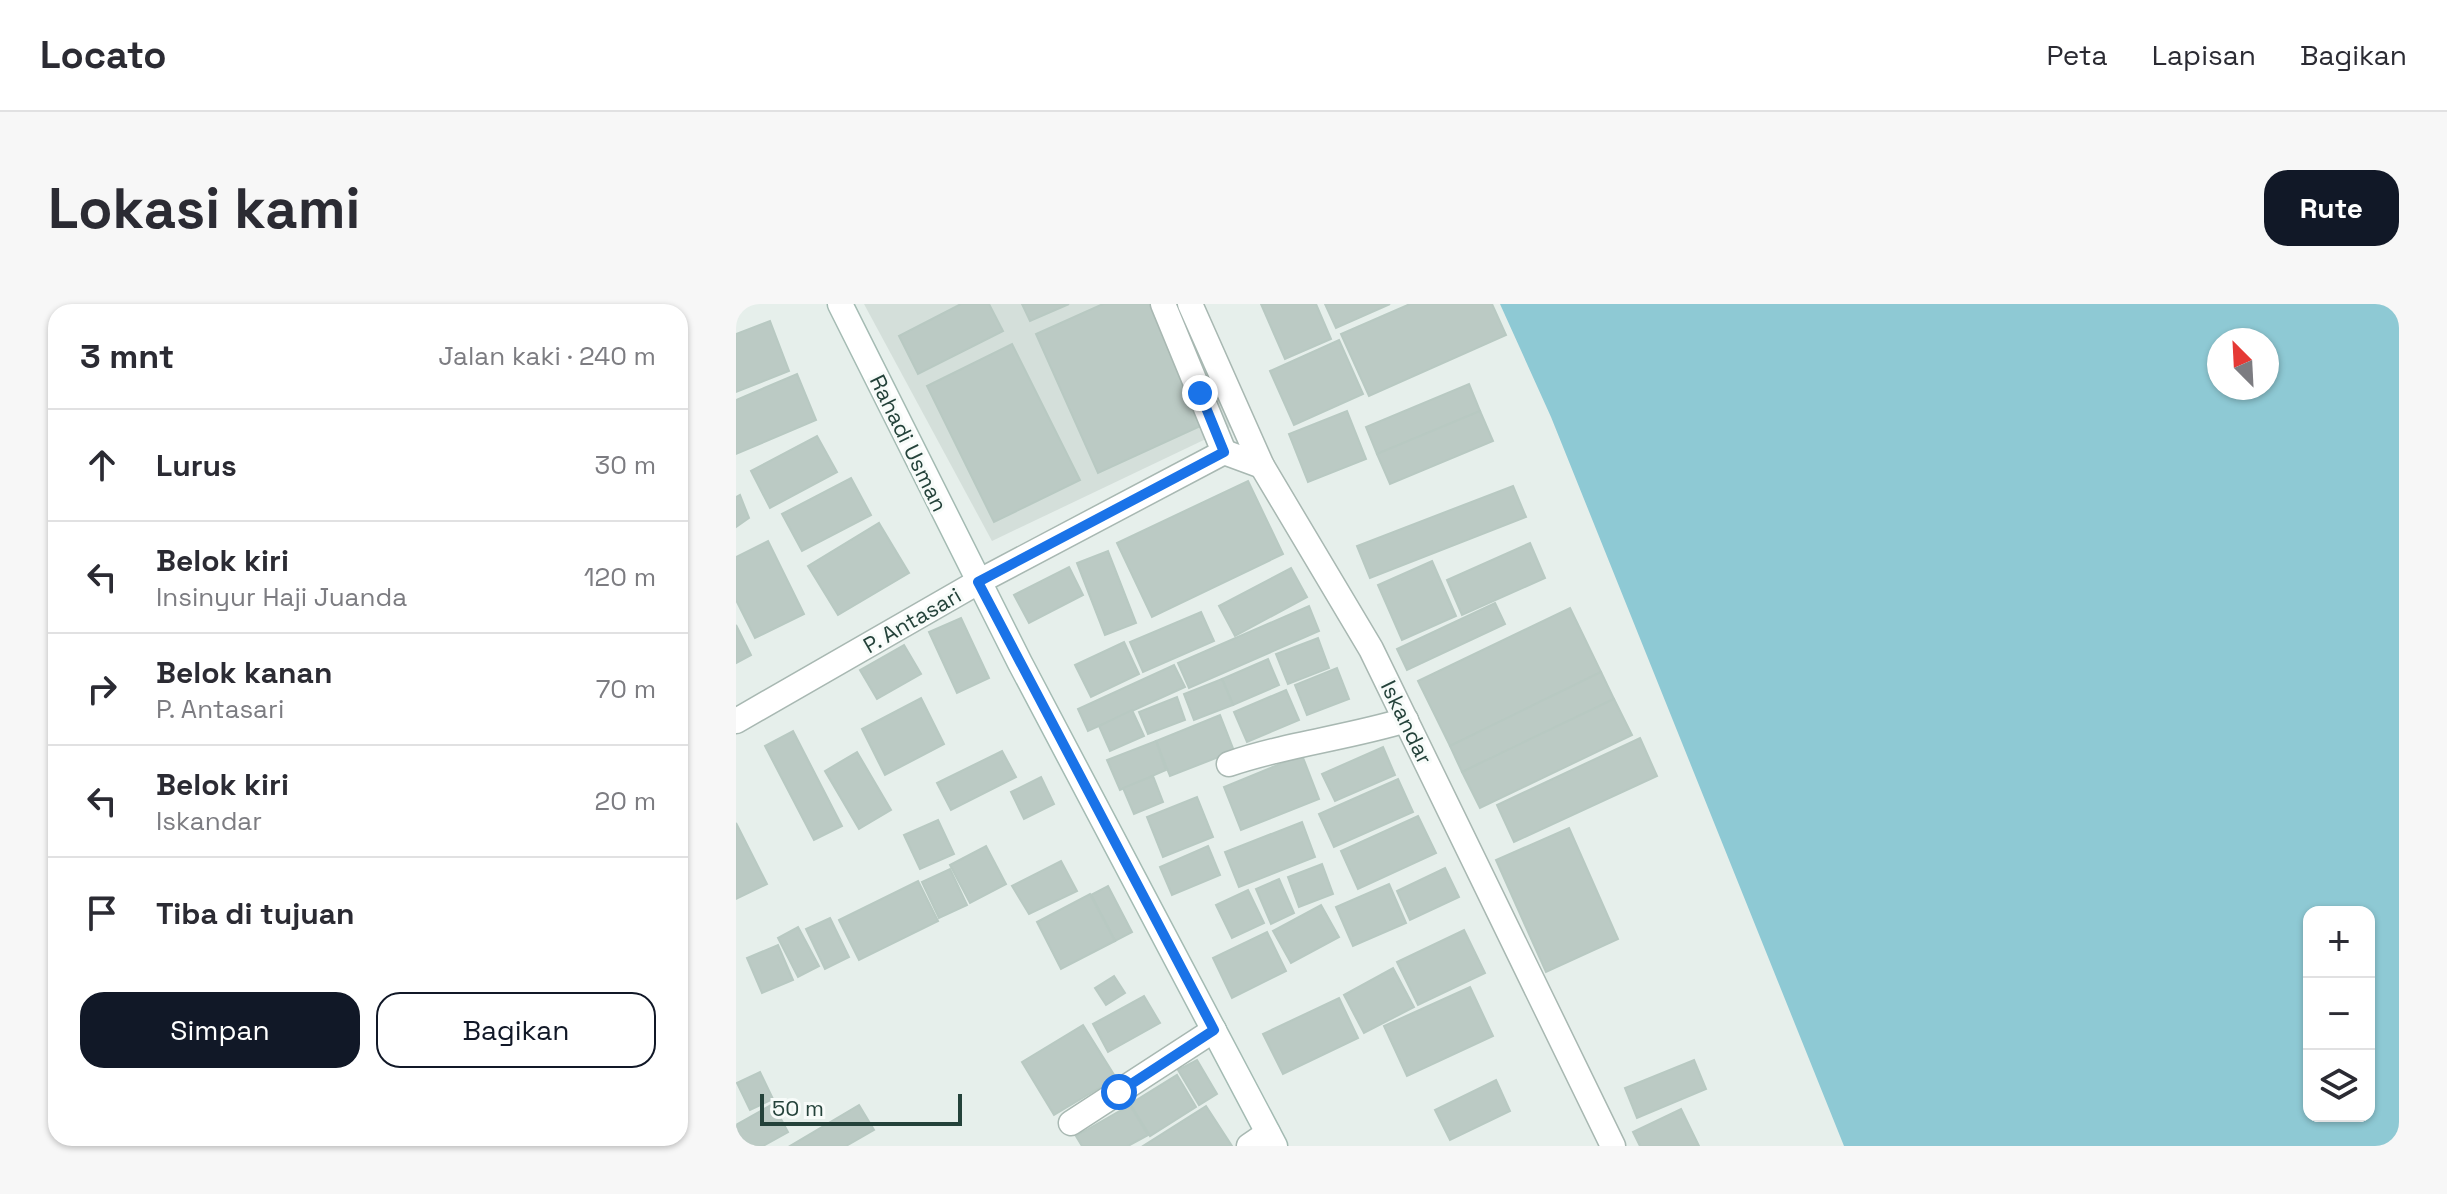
<!DOCTYPE html>
<html lang="id">
<head>
<meta charset="utf-8">
<style>
  :root { --surface:#fff; --page:#f7f7f7; --text:#2b2b33; --muted:#7c7c81; --line:#e1e1e2; --accent:#111827 }
  body { margin:0; font-family:"Space Grotesk",sans-serif; background:var(--page); color:var(--text) }
  .controls { position:absolute; right:24px; bottom:24px; display:grid; overflow:hidden; border-radius:16px; box-shadow:0 2px 6px #0004 }
  .controls button { width:72px; height:72px; display:grid; place-items:center; padding:0; border:0; border-bottom:2px solid var(--line); background:var(--surface); color:var(--text); font:40px sans-serif }
  .compass { position:absolute; left:1471px; top:24px; width:72px; height:72px; border-radius:50%; background:var(--surface); box-shadow:0 2px 6px #0004; rotate:336deg }
  .scale { position:absolute; left:24px; bottom:20px; width:202px; box-sizing:border-box; padding-left:8px; border:4px solid #24423a; border-top:0; font-size:22px; line-height:28px; white-space:nowrap; color:#24423a; -webkit-text-stroke:6px #f7fbf9; paint-order:stroke }
  .stop { position:absolute; width:24px; height:24px; margin:-18px; border:6px solid #1a73e8; border-radius:50%; background:#fff }
  .stop.end { background:#1a73e8; border-color:#fff; box-shadow:0 2px 8px #0008 }
  .list { margin:0; padding:0; list-style:none }
  h2 { display:flex; justify-content:space-between; align-items:center; height:104px; margin:0; padding:0 32px; font-size:34px }
  h2 small { font-size:26px; font-weight:400; color:var(--muted) }
  .list li { display:grid; grid-template-columns:52px 1fr auto; gap:24px; align-items:center; box-sizing:border-box; height:112px; padding:0 32px; border-top:2px solid var(--line) }
  .list b { display:block; font-size:30px; white-space:nowrap }
  .list p { margin:0; font-size:26px; white-space:nowrap; color:var(--muted) }
  .list em { font-size:26px; font-style:normal; color:var(--muted) }
  .actions { display:flex; gap:16px; padding:24px 32px }
  .actions a { flex:1; padding:18px 0; border:2px solid var(--accent); border-radius:24px; text-align:center; font-size:28px; color:var(--accent) }
  .actions .main { background:var(--accent); color:#fff }
  .icon { flex:none; width:44px; height:44px; fill:none; stroke:currentColor; stroke-width:2; stroke-linecap:round; stroke-linejoin:round }
  .map { position:relative; flex:none; width:1663px; height:842px; overflow:hidden; border-radius:24px }
  header { display:flex; align-items:center; gap:48px; box-sizing:border-box; height:112px; padding:0 40px; background:var(--surface); border-bottom:2px solid var(--line) }
  header strong { font-size:38px }
  nav { display:flex; gap:44px; margin-inline-start:auto; font-size:28px }
  .intro { display:flex; align-items:center; justify-content:space-between; box-sizing:border-box; height:192px; padding:0 48px }
  h1 { margin:0; font-size:56px }
  .button { padding:20px 36px; border-radius:24px; background:var(--accent); color:#fff; font-size:28px; font-weight:700 }
  main { display:flex; gap:48px; padding:0 48px }
  aside { flex:1; background:var(--surface); border-radius:24px; box-shadow:0 2px 6px #0004 }
  .map>svg:first-child { display:block }
</style>
</head>
<body>
<header>
<strong>Locato</strong>
<nav><a>Peta</a><a>Lapisan</a><a>Bagikan</a></nav>
</header>
<div class="intro"><h1>Lokasi kami</h1><a class="button">Rute</a></div>
<main>
<aside>
<h2>3 mnt<small>Jalan kaki · 240 m</small></h2>
<ul class="list">
<li><svg class="icon" aria-label="ahead" viewBox="0 0 24 24"><path d="M12 20V5M6 11l6-6 6 6"/></svg><div><b>Lurus</b></div><em>30 m</em></li>
<li><svg class="icon" aria-label="left" viewBox="0 0 24 24"><path d="M17 20v-9H6M10 6l-5 5 5 5"/></svg><div><b>Belok kiri</b><p>Insinyur Haji Juanda</p></div><em>120 m</em></li>
<li><svg class="icon" aria-label="right" viewBox="0 0 24 24"><path d="M7 20v-9h11M14 6l5 5-5 5"/></svg><div><b>Belok kanan</b><p>P. Antasari</p></div><em>70 m</em></li>
<li><svg class="icon" aria-label="left" viewBox="0 0 24 24"><path d="M17 20v-9H6M10 6l-5 5 5 5"/></svg><div><b>Belok kiri</b><p>Iskandar</p></div><em>20 m</em></li>
<li><svg class="icon" aria-label="arrive" viewBox="0 0 24 24"><path d="M6 21V4h12l-3 4 3 4H6"/></svg><div><b>Tiba di tujuan</b></div></li>
</ul>
<div class="actions"><a class="main">Simpan</a><a>Bagikan</a></div>
</aside>
<div class="map">
<svg width="1663" height="842" viewBox="0 0 1663 842">
  <rect width="100%" height="100%" fill="#e6efeb"/>
  <polygon fill="#d4dfda" points="128,0 443,0 495,123 256,237"/>
  <path fill="#8ec9d4" fill-rule="evenodd" d="M 764,0 L 1663,0 L 1663,842 L 1108,842 L 815,113 ZM 1483,36 L 1531,36 L 1531,84 L 1483,84 ZM 1573,608 L 1633,608 L 1633,812 L 1573,812 Z"/>
  <g fill="none" stroke-linecap="round" stroke-linejoin="round">
    <polyline stroke="#1c6f80" stroke-width="2" stroke-dasharray="10 8" stroke-linecap="butt" points="1659,0 1663,11"/>
  </g>
  <g fill="#bbcac4" stroke="#b8c9c2" stroke-width="2">
    <polygon points="225,0 253,0 267,27 182,70 163,32"/>
    <polygon points="286,0 333,0 294,17"/>
    <polygon points="367,0 418,0 471,119 362,169 300,30"/>
    <polygon points="525,0 580,0 595,35 549,55"/>
    <polygon points="589,0 654,0 600,24"/>
    <polygon points="674,0 756,0 770,31 633,92 605,30"/>
    <polygon points="34,17 53,67 0,88 0,30"/>
    <polygon points="603,36 627,90 558,121 534,67"/>
    <polygon points="276,40 344,176 258,218 191,82"/>
    <polygon points="61,70 80,116 0,150 0,96"/>
    <polygon points="733,80 744,107 641,150 630,123"/>
    <polygon points="611,107 630,155 572,178 553,130"/>
    <polygon points="744,107 757,137 654,180 641,150"/>
    <polygon points="81,132 101,168 34,204 15,167"/>
    <polygon points="115,174 135,211 66,247 46,210"/>
    <polygon points="512,177 547,250 416,313 381,239"/>
    <polygon points="777,182 790,213 634,274 621,242"/>
    <polygon points="4,191 13,214 0,223 0,193"/>
    <polygon points="143,219 173,269 102,311 72,262"/>
    <polygon points="32,237 68,310 19,334 0,296 0,253"/>
    <polygon points="794,239 809,274 726,311 711,276"/>
    <polygon points="372,247 400,319 369,331 341,259"/>
    <polygon points="696,257 720,312 666,336 642,281"/>
    <polygon points="333,263 347,291 293,319 278,291"/>
    <polygon points="555,264 571,293 499,332 483,302"/>
    <polygon points="759,299 769,320 671,366 661,345"/>
    <polygon points="573,302 583,327 453,384 442,359"/>
    <polygon points="834,304 865,368 714,442 682,377"/>
    <polygon points="465,308 478,337 407,368 394,338"/>
    <polygon points="225,314 253,374 221,389 193,328"/>
    <polygon points="0,321 15,351 0,359"/>
    <polygon points="582,334 593,364 552,380 540,350"/>
    <polygon points="388,338 403,370 355,393 339,361"/>
    <polygon points="168,341 185,370 141,395 124,366"/>
    <polygon points="532,355 543,381 497,401 486,375"/>
    <polygon points="438,361 449,383 352,427 342,405"/>
    <polygon points="601,364 613,395 571,411 559,381"/>
    <polygon points="865,368 878,395 726,468 714,442"/>
    <polygon points="486,375 497,401 458,416 448,390"/>
    <polygon points="550,386 563,416 511,438 498,408"/>
    <polygon points="441,393 449,416 412,430 403,408"/>
    <polygon points="185,394 208,440 149,471 126,425"/>
    <polygon points="878,395 896,431 744,504 726,468"/>
    <polygon points="396,406 408,432 374,447 363,422"/>
    <polygon points="484,411 498,447 434,472 420,437"/>
    <polygon points="57,427 106,522 78,536 29,442"/>
    <polygon points="904,434 921,472 778,538 761,501"/>
    <polygon points="420,437 430,466 384,486 371,456"/>
    <polygon points="647,443 659,471 599,497 586,470"/>
    <polygon points="266,447 280,473 215,506 201,479"/>
    <polygon points="121,448 155,506 123,525 89,467"/>
    <polygon points="566,451 583,495 505,526 488,483"/>
    <polygon points="417,472 427,498 398,510 387,484"/>
    <polygon points="305,473 318,500 288,515 275,488"/>
    <polygon points="662,475 677,508 598,543 583,510"/>
    <polygon points="461,493 477,533 427,553 411,513"/>
    <polygon points="682,512 700,549 622,585 605,547"/>
    <polygon points="202,516 218,550 184,565 168,531"/>
    <polygon points="566,518 579,553 503,583 489,548"/>
    <polygon points="0,519 31,580 0,595"/>
    <polygon points="833,524 882,635 810,668 760,556"/>
    <polygon points="250,542 270,580 234,599 214,561"/>
    <polygon points="472,542 484,571 436,591 424,563"/>
    <polygon points="325,557 341,587 293,610 276,582"/>
    <polygon points="586,560 597,590 563,603 552,573"/>
    <polygon points="709,564 723,593 674,616 661,587"/>
    <polygon points="214,565 231,601 203,614 186,578"/>
    <polygon points="543,575 558,609 535,620 520,585"/>
    <polygon points="182,577 202,617 123,656 103,616"/>
    <polygon points="653,580 670,619 617,642 600,603"/>
    <polygon points="372,582 396,628 379,637 355,591"/>
    <polygon points="512,586 528,619 496,634 480,601"/>
    <polygon points="354,590 379,637 325,665 301,618"/>
    <polygon points="585,601 603,633 555,659 537,627"/>
    <polygon points="94,614 113,653 89,665 70,625"/>
    <polygon points="62,623 83,662 62,673 42,634"/>
    <polygon points="728,626 749,669 682,701 661,658"/>
    <polygon points="531,628 550,667 496,694 477,654"/>
    <polygon points="42,641 57,676 26,689 11,654"/>
    <polygon points="657,664 678,703 628,729 608,691"/>
    <polygon points="378,672 389,689 370,701 359,684"/>
    <polygon points="734,683 757,732 671,772 648,722"/>
    <polygon points="408,692 424,719 372,748 357,720"/>
    <polygon points="603,694 622,734 547,770 527,730"/>
    <polygon points="347,721 380,774 318,811 286,758"/>
    <polygon points="461,756 481,790 463,801 442,766"/>
    <polygon points="958,756 970,785 901,814 889,784"/>
    <polygon points="24,768 37,795 14,806 1,779"/>
    <polygon points="441,771 460,803 414,832 394,800"/>
    <polygon points="760,776 774,807 714,836 699,806"/>
    <polygon points="37,800 52,828 27,842 0,842 0,821"/>
    <polygon points="123,801 138,826 110,842 54,842"/>
    <polygon points="394,801 412,831 392,842 346,842 340,832"/>
    <polygon points="470,802 496,842 407,842"/>
    <polygon points="945,805 963,842 904,842 897,828"/>
  </g>
  <g fill="none" stroke-linecap="round" stroke-linejoin="round">
    <g stroke="#a8b8b2" stroke-width="27">
      <g id="street">
        <polyline points="427,0 488,148"/>
        <polyline points="454,0 526,162 635,345 877,842"/>
        <polyline points="0,417 242,278 488,148 526,162"/>
        <path d="M 493,460 C 551,440 611,434 670,416"/>
        <polyline points="335,819 478,726"/>
        <polyline points="513,842 532,829"/>
      </g>
    </g>
    <g stroke="#a4bbb3" stroke-width="27">
      <polyline id="secondary" points="104,0 284,359 539,842"/>
    </g>
    <use href="#street" stroke="#fff" stroke-width="24"/>
    <use href="#secondary" stroke="#fff" stroke-width="24"/>
  </g>
  <g fill="none" stroke-linecap="round" stroke-linejoin="round">
    <polyline stroke="#1a73e8" stroke-width="10" points="383,788 478,726 242,278 488,148 464,89"/>
  </g>
  <g text-anchor="middle" stroke-width="6" stroke-linejoin="round" paint-order="stroke">
    <g font-size="22" fill="#24423a" stroke="#f7fbf9">
      <text transform="translate(173 139) rotate(64)" y="8">Rahadi Usman</text>
      <text transform="translate(176 316) rotate(-30)" y="8">P. Antasari</text>
      <text transform="translate(671 418) rotate(64)" y="8">Iskandar</text>
    </g>
  </g>
</svg>
<div class="controls">
<button>+</button>
<button>−</button>
<button><svg class="icon" aria-label="layers" viewBox="0 0 24 24"><path d="M12 4l9 5-9 5-9-5zM3 14l9 5 9-5"/></svg></button>
</div>
<svg class="compass" viewBox="-18 -18 36 36"><path d="M0-13l5 13h-10z" fill="#e53935"/><path d="M0 13l5-13h-10z" fill="#7c7c81"/></svg>
<div class="scale">50 m</div>
<div class="stop" style="left:383px;top:788px"></div>
<div class="stop end" style="left:464px;top:89px"></div>
</div>
</main>
</body>
</html>
